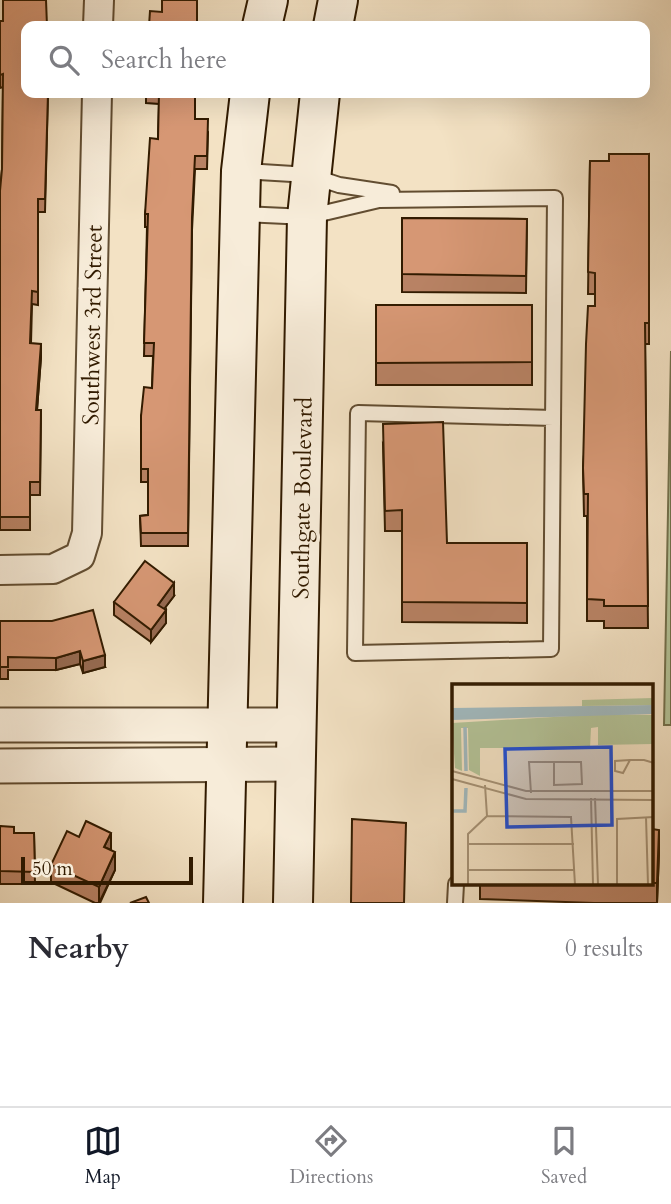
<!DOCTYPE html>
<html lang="en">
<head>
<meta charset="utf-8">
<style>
  :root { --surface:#fff; --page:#f2f2f3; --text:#2b2b33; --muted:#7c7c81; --line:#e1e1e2; --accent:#111827 }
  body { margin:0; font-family:Cardo,serif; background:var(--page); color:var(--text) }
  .scale { position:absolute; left:21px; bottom:18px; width:172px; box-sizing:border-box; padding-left:7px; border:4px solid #321b00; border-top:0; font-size:19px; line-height:24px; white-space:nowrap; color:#321b00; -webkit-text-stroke:5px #f7ecd9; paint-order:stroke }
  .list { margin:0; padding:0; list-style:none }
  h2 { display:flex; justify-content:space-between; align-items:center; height:91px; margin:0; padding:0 28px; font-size:30px }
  h2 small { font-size:23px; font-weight:400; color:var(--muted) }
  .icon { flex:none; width:38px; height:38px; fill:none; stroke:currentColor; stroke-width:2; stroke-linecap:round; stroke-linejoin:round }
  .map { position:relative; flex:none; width:671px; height:903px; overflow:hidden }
  .search { position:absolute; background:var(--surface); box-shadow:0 7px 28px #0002; left:21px; right:21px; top:21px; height:77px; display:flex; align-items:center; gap:18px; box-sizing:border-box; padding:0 24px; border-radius:14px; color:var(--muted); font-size:26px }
  .sheet { height:203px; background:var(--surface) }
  nav { display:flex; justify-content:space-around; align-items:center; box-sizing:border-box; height:98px; border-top:2px solid var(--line); background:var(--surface); font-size:19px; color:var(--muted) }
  nav a { display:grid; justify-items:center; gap:4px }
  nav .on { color:var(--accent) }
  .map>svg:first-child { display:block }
</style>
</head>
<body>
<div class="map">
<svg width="671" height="903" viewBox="0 0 671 903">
  <rect width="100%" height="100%" fill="#f3e2c4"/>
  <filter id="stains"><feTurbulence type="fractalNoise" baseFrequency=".00286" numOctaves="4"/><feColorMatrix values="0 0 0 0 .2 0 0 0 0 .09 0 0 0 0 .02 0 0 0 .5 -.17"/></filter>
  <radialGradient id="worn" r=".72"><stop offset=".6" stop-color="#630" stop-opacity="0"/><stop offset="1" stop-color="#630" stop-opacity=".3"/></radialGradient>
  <polygon fill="#b4c499" stroke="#73704c" stroke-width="2" points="671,351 671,725 664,725"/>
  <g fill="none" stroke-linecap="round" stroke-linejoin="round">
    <g stroke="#624d31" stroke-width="18">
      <g id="service">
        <polyline points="244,171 309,175 339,185 392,193"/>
        <polyline points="243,214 307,217 379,200 555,198 551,649 355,653 358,413 553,418"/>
        <polyline points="455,903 456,884"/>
      </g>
    </g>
    <g stroke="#624d31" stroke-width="32">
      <g id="minor">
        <polyline points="98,26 99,0"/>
        <polyline points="0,570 53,569 80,556 87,533 97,93"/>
      </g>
    </g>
    <g stroke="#624d31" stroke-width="37">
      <g id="tertiary">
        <polyline points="0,725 297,725"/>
        <polyline points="0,766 297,764"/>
      </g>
    </g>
    <g stroke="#321b00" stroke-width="42">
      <g id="secondary">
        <polyline points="262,26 268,0"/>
        <polyline points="333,26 338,0"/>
        <polyline points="223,903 241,171 250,93"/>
        <polyline points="293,903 307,217 320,93"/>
      </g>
    </g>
    <use href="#service" stroke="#f7ecd9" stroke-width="14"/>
    <use href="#minor" stroke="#f7ecd9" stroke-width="28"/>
    <use href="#tertiary" stroke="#f7ecd9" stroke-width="33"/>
    <use href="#secondary" stroke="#f7ecd9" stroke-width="38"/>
  </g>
  <g fill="#b88264" stroke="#321b00" stroke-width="2">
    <polygon points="0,21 26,26 26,93 48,93 45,212 38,212 38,305 32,304 31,343 41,357 37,410 41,410 40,495 30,495 30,530 0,530 0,191 2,169 3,87 0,88"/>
    <polygon points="146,93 195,93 195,119 208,132 207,169 195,169 192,230 188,546 141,546 140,516 148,515 148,482 141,482 141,416 152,388 153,356 144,356 147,227 145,227 145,214 158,139 159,104 146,103"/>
    <polygon points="649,154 649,344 645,344 648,628 604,628 604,621 587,621 587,516 584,516 583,468 595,306 595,294 588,294 590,161 609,161"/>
    <polygon points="402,218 527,219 526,293 402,292"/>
    <rect x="376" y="305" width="156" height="80"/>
    <polygon points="383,444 447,543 527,543 527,623 402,622 402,531 385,531"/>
    <polygon points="174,596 164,609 166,623 151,642 114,615 114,602"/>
    <polygon points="0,621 52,621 105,667 83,673 80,664 56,670 8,670 8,679 0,679"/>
    <polygon points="0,826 14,833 34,833 35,884 0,884"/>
    <polygon points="652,829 659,852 657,903 594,903 480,899 480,884 652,884"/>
    <polygon points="111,850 115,870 100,903 95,903 51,882 51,865"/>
  </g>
  <g fill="#966a51" stroke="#321b00" stroke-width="2">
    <polygon points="41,344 41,357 36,423 36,410"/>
    <polygon points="174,583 174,596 158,617 158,605"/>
    <polygon points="166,610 166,623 151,642 151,630"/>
    <polygon points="80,651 80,664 56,670 56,658"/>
    <polygon points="105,655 105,667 83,673 83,661"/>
    <polygon points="659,830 659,852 657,903 657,883"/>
    <polygon points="111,833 111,850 104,847"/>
    <polygon points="115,852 115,870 99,903 99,887"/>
  </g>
  <g fill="#d69774" stroke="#321b00" stroke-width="2">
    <polygon points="3,0 46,0 47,26 26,26 26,93 48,93 45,199 38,199 38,292 32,291 30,343 41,344 36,410 41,410 40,482 30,482 30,517 0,517 0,191 2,169 3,74 0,75 0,21 3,21"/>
    <polygon points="162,0 197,0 197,26 149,26 150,11 162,12"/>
    <polygon points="159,93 195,93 195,119 208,119 207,156 195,156 192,217 188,533 141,533 140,516 148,515 148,469 141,469 141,416 144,387 152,388 154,343 144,343 148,214 145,214 150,138 158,139"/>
    <polygon points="609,154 649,154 649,323 645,323 648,606 604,606 604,600 587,599 588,494 584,494 583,468 586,344 588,306 595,306 595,273 588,272 590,161 609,161"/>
    <polygon points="402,218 527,219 526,276 402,274"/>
    <polygon points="376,305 532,305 532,362 376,363"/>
    <polygon points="443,422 447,543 527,543 527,603 402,602 402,510 385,511 383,424"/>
    <polygon points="145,561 174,583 158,605 166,610 151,630 114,602"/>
    <polygon points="93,610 105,655 83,661 80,651 56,658 8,657 8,667 0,667 0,621 52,621"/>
    <polygon points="352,819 406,823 404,903 351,903"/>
    <polygon points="86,821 111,833 104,847 115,852 99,887 51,865 67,831 79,837"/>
    <polygon points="0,826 14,827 14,833 34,833 35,872 0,871"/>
    <polygon points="652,829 659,830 657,883 652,883"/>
    <polygon points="146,897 149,903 130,903"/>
  </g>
  <g text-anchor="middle" stroke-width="7" stroke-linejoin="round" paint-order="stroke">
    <g font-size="23" fill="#321b00" stroke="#f7ecd9">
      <text transform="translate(92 325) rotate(-89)" y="8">Southwest 3rd Street</text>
      <text transform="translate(302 498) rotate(-89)" y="8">Southgate Boulevard</text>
    </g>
  </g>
  <g transform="translate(452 684)">
    <rect width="201" height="201" fill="#f3e2c4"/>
    <path d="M 201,14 L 201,21 L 130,22 L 130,16 ZM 151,30 L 201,31 L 201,60 L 146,61 L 146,43 L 139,44 L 138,64 L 28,64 L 28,92 L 17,86 L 16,44 L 9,44 L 10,87 L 3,84 L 0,39 Z" fill="#b4c499"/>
    <path d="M 201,21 L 201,30 L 0,36 L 0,24 Z" fill="#a1bac0"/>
    <path fill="none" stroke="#a1bac0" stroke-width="3.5" d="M 13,43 L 14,87M 0,127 L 13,127 L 14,104"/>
    <path fill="none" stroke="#a69276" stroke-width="2" d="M 178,76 L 171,89 L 163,87 L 163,77 L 178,76 L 192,76 L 202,79M 0,87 L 74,107 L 202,107M 0,95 L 74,115 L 202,116M 79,109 L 77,78 L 129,78 L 130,100 L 102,101 L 102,78M 139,114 L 141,201M 143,114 L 146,201M 35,132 L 119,133 L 123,201M 194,133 L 196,201M 16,160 L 122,160M 16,186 L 122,186M 16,201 L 16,150 L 35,132 L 33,101M 165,201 L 165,135 L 202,133"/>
    <path fill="#1d4ed8" fill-opacity="0.15" stroke="#1d4ed8" stroke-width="3.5" d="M 159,63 L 160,141 L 55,143 L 53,65 Z"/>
    <rect width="201" height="201" fill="none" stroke="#321b00" stroke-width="3.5"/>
  </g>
  <rect width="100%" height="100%" filter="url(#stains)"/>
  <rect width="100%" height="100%" fill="url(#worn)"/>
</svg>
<div class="scale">50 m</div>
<div class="search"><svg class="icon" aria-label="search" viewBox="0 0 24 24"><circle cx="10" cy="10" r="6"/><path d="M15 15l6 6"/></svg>Search here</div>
</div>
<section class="sheet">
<h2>Nearby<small>0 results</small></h2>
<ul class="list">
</ul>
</section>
<nav>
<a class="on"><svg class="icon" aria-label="map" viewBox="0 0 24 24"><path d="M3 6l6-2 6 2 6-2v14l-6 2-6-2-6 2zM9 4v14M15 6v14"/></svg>Map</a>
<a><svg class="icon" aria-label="directions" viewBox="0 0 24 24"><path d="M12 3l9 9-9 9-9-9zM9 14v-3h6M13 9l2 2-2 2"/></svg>Directions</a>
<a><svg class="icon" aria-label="saved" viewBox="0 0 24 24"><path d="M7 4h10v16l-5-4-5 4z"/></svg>Saved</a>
</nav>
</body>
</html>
